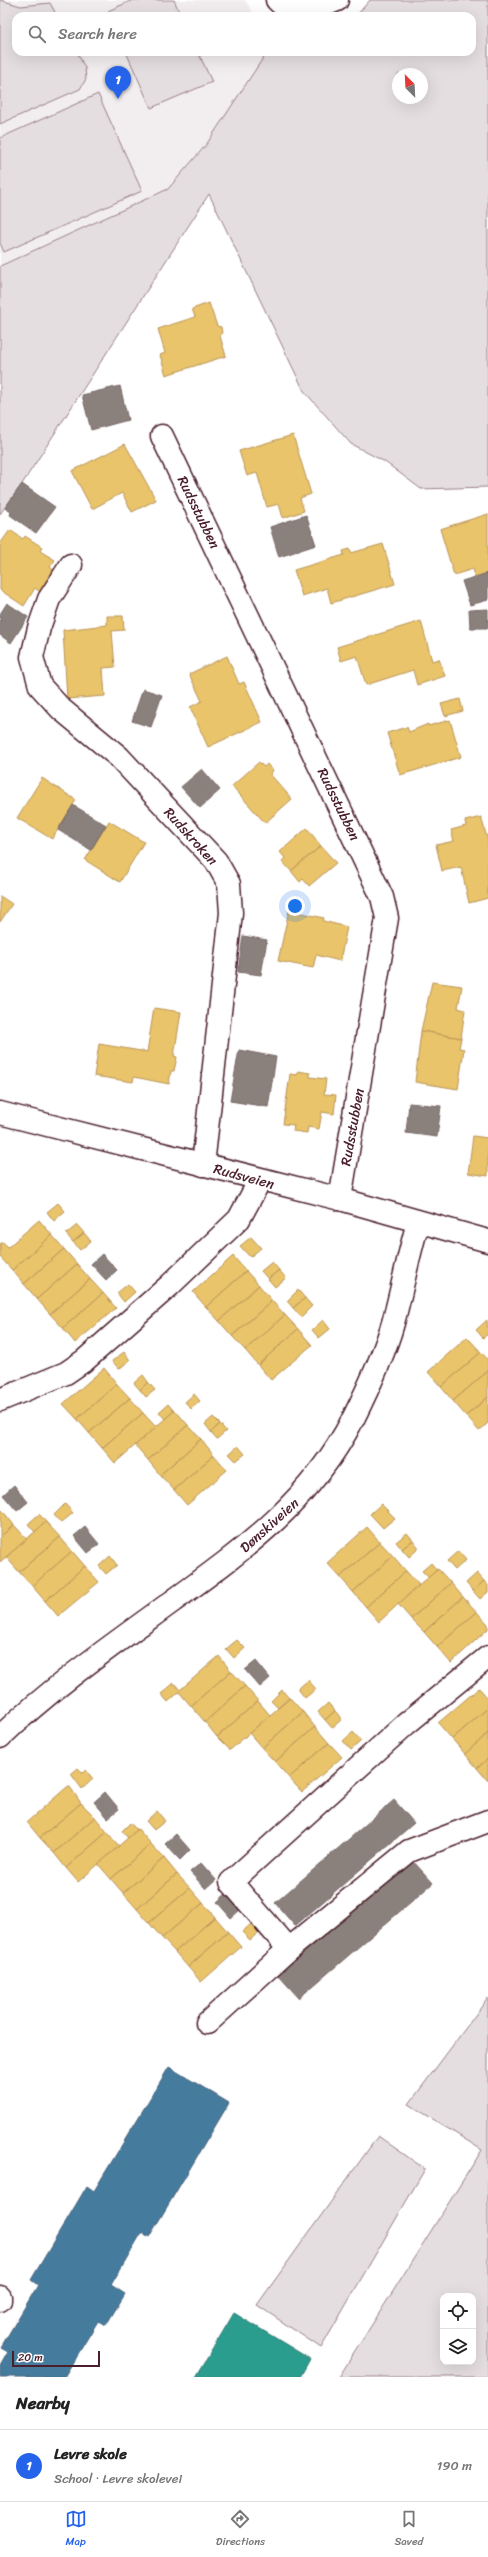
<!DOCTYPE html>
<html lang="en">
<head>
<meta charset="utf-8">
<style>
  :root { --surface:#fff; --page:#f2f2f2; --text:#222; --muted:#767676; --line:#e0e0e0; --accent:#2563eb }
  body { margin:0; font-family:Sriracha,sans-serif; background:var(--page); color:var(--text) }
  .controls { position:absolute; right:12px; bottom:12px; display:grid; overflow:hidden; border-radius:8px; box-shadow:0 4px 16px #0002 }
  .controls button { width:36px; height:36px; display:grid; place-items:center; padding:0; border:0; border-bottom:1px solid var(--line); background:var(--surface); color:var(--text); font:20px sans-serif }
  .compass { position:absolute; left:392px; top:68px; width:36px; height:36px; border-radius:50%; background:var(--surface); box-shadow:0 4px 16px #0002; rotate:336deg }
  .scale { position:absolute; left:12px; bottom:10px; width:88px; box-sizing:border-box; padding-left:4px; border:2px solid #4a1f2b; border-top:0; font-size:11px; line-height:14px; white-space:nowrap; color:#4a1f2b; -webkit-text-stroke:3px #fff; paint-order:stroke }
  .you { position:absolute; left:295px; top:906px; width:14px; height:14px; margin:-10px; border:3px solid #fff; border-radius:50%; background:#1a73e8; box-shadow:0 0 0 6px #1a73e833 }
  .badge { display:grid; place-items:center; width:26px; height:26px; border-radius:50%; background:var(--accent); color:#fff; font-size:13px; font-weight:700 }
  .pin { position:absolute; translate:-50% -33px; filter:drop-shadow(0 1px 2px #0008) }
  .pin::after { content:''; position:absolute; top:21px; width:14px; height:12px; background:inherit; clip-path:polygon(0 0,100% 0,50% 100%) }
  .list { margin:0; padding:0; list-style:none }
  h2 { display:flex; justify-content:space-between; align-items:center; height:52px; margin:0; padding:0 16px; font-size:17px }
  h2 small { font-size:13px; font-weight:400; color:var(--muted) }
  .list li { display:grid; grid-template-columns:26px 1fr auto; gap:12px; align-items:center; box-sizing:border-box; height:72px; padding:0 16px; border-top:1px solid var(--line) }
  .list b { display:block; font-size:15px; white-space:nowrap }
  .list p { margin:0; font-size:13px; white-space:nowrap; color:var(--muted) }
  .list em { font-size:13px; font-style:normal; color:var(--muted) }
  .icon { flex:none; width:22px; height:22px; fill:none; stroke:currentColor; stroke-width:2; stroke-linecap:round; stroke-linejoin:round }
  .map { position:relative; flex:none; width:488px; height:2377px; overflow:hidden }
  .search { position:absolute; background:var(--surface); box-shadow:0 4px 16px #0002; left:12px; right:12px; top:12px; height:44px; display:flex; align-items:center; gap:10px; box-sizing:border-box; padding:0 14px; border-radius:12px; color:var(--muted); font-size:15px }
  .sheet { height:124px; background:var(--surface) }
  nav { display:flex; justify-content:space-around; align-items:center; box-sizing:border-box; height:56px; border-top:1px solid var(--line); background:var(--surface); font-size:11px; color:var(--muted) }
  nav a { display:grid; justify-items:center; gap:2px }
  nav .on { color:var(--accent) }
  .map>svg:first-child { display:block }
</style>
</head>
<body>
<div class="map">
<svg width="488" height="2377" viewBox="0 0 488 2377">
  <rect width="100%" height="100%" fill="#fff"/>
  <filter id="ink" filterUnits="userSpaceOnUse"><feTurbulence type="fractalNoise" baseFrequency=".025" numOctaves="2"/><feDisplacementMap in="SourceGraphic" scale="8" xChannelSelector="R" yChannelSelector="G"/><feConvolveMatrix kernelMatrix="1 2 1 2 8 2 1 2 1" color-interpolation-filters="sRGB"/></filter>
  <g filter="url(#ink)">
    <polygon fill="#f2eeef" points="0,0 245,0 255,16 16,16 16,52 267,52 206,145 168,189 0,266"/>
    <g fill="#e5dee0" stroke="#987e86" fill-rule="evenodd">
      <polygon points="0,0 21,6 50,3 57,16 16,16 16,52 77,52 85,68 86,79 80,89 0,124"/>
      <polygon points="133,0 174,0 181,16 110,16 108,11"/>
      <path d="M 370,0 L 488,0 L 488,487 L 421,489 L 385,462 L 351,444 L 304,391 L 209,194 L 22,484 L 0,514 L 0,266 L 168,189 L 206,145 L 267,52 L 472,52 L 472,16 L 356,16 ZM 398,74 L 422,74 L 422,98 L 398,98 Z"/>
      <polygon points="126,52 198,52 212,82 151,108"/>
      <polygon points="98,94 142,191 4,252 0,243 0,138"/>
      <path d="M 488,1998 L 488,2377 L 339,2377 L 482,2150 L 409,2104 ZM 443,2296 L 473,2296 L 473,2362 L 443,2362 Z"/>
      <polygon points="378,2136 425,2169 321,2348 257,2305"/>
    </g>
    <g fill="#e9c46a" stroke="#b99257">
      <polygon points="209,303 217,326 221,327 222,333 220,336 226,356 166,375 160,355 165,353 158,329 195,317 192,309"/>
      <polygon points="293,435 311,494 300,498 304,511 283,518 279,504 267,507 257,473 247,476 239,451"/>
      <polygon points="125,444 156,500 132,512 122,493 92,509 72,471"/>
      <polygon points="488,514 488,573 475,577 473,569 454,575 440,529"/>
      <polygon points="10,530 23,539 25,536 42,547 40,551 55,560 50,567 55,571 40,592 35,588 24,606 0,590 0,544"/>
      <polygon points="383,544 395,584 331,603 327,588 302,596 294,570 344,555 343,551 350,549 351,553"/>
      <polygon points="107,616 123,616 124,630 112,631 115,667 103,668 105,696 67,699 63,630 107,625"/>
      <polygon points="421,621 432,661 439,659 445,676 417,685 413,670 366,685 357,656 341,661 337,647"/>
      <polygon points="227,656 239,684 244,682 262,722 208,747 190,707 202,701 189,674"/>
      <polygon points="460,699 463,711 445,716 441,704"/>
      <polygon points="450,720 461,757 400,775 387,733 407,727 409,732 428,724 428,726"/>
      <polygon points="259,762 264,767 267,764 273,771 270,774 292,799 265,823 232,786"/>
      <polygon points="42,778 76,800 52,839 17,818"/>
      <polygon points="481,817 488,841 488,898 469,903 461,867 442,871 436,845 454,841 451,830 466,826 465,821"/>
      <polygon points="109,821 144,842 120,882 85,860"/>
      <polygon points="307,828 321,846 291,871 282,861 285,858 280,852"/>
      <polygon points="321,846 336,863 309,886 303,879 300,882 291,871"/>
      <polygon points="0,896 12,904 0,922"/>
      <polygon points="289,910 324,918 323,921 347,927 340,961 316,955 313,968 278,961"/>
      <polygon points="432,982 462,986 458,1008 465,1010 461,1038 421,1031"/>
      <polygon points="154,1008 181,1012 174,1056 177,1057 174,1071 171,1071 169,1084 134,1077 133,1082 94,1076 99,1044 147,1052"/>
      <polygon points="421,1031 461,1038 459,1048 464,1049 458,1089 415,1082"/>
      <polygon points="298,1071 310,1073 310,1077 326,1079 324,1094 336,1095 334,1114 322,1112 319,1129 308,1127 307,1133 293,1131 294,1125 283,1124 290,1074 297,1075"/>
      <polygon points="473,1136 488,1138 488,1176 468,1173"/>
      <polygon points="58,1203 65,1211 54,1221 47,1212"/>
      <polygon points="39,1220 52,1235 12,1270 0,1257 0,1244 3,1242 8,1247"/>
      <polygon points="77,1225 84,1233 73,1242 66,1234"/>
      <polygon points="84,1233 91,1241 80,1250 73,1242"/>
      <polygon points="52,1235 64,1249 24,1284 12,1270"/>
      <polygon points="251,1237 261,1248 250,1257 240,1246"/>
      <polygon points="64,1249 77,1264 37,1299 24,1284"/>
      <polygon points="233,1256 246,1271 206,1307 193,1292"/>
      <polygon points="272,1262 279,1270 268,1279 261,1271"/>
      <polygon points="77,1264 90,1279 50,1314 37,1299"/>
      <polygon points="279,1270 286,1278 275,1287 268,1279"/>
      <polygon points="246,1271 259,1285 219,1321 206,1307"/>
      <polygon points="90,1279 103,1293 63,1328 50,1314"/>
      <polygon points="128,1284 135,1292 124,1302 117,1293"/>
      <polygon points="259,1285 272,1301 232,1336 219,1321"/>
      <polygon points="298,1290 305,1298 293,1308 287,1301"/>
      <polygon points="103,1293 116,1308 75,1343 63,1328"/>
      <polygon points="305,1298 312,1306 301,1317 293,1308"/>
      <polygon points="272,1301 285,1315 245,1350 232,1336"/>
      <polygon points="285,1315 298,1329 258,1365 245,1350"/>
      <polygon points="323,1320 330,1329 319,1338 312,1330"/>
      <polygon points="487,1320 488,1334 483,1338 476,1330"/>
      <polygon points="298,1329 312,1345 271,1380 258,1365"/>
      <polygon points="467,1337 481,1352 441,1387 428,1372"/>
      <polygon points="124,1352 130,1360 119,1369 112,1361"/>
      <polygon points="481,1352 488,1360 488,1371 453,1401 441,1387"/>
      <polygon points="104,1368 117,1384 77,1419 63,1404"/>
      <polygon points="488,1371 488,1397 466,1416 453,1401"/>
      <polygon points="143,1375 148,1382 140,1390 134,1383"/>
      <polygon points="148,1382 155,1390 146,1397 140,1390"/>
      <polygon points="117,1384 130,1398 89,1433 77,1419"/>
      <polygon points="194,1394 200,1401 191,1409 185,1402"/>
      <polygon points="488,1397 488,1423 479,1431 466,1416"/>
      <polygon points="130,1398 143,1413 102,1448 89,1433"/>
      <polygon points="168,1404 174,1411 165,1419 159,1412"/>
      <polygon points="175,1410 188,1425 148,1460 135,1445"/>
      <polygon points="143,1413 156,1427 115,1463 102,1448"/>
      <polygon points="213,1417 220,1424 211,1432 205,1424"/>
      <polygon points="220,1424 226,1431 217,1439 211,1432"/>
      <polygon points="188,1425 201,1439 160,1475 148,1460"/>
      <polygon points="201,1439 214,1455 174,1490 160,1475"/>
      <polygon points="238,1446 245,1454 236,1461 229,1454"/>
      <polygon points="214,1455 227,1470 187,1505 174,1490"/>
      <polygon points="65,1504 73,1513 61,1523 54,1515"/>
      <polygon points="381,1504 395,1518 383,1528 370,1514"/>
      <polygon points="2,1510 14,1525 0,1537 0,1512"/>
      <polygon points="39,1514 46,1522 35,1532 28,1524"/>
      <polygon points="46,1522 60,1537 19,1572 6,1557"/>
      <polygon points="14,1525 27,1539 0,1562 0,1537"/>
      <polygon points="367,1527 380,1542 340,1577 327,1563"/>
      <polygon points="407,1533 413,1540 402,1549 396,1542"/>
      <polygon points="60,1537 72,1551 32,1586 19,1572"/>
      <polygon points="413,1540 419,1548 409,1557 402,1549"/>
      <polygon points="380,1542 393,1556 353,1592 340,1577"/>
      <polygon points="72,1551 85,1566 45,1601 32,1586"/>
      <polygon points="458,1551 466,1560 455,1570 447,1561"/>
      <polygon points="110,1556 117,1565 106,1574 99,1566"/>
      <polygon points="393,1556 406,1571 366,1607 353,1592"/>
      <polygon points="431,1563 437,1570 429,1578 422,1571"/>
      <polygon points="85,1566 99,1582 58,1616 45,1601"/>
      <polygon points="438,1569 451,1583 411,1619 398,1604"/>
      <polygon points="406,1571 419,1585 379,1622 366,1607"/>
      <polygon points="477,1573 484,1581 473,1591 466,1583"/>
      <polygon points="484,1581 488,1585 488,1592 480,1599 473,1591"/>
      <polygon points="451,1583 463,1597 424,1632 411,1619"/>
      <polygon points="463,1597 477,1612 437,1647 424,1632"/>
      <polygon points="477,1612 488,1624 488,1629 451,1663 437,1647"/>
      <polygon points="237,1640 245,1648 234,1658 226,1649"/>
      <polygon points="219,1656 231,1671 191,1706 179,1692 168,1702 161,1694 174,1683 180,1690"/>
      <polygon points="231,1671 245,1686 205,1722 191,1706"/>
      <polygon points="308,1680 316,1689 305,1698 298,1689"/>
      <polygon points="245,1686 258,1701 217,1737 205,1722"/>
      <polygon points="479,1688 488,1698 488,1708 452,1739 438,1723"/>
      <polygon points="282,1690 289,1698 278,1708 271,1701"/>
      <polygon points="290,1698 303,1712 262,1748 249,1733"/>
      <polygon points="258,1701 270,1715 230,1750 217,1737"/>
      <polygon points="328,1703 335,1711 325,1720 318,1712"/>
      <polygon points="488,1708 488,1733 465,1754 452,1739"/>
      <polygon points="335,1711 342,1719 332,1728 325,1720"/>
      <polygon points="303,1712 315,1727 275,1762 262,1748"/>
      <polygon points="315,1727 329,1743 289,1778 275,1762"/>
      <polygon points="353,1732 361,1741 351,1750 343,1741"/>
      <polygon points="488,1733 488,1759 477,1768 465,1754"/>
      <polygon points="329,1743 342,1757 302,1792 289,1778"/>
      <polygon points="488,1759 488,1781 477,1768"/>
      <polygon points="78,1768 83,1773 86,1770 93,1779 82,1789 71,1774"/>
      <polygon points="67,1787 70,1787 81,1803 40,1838 27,1822"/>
      <polygon points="81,1803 95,1817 54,1853 40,1838"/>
      <polygon points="157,1811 165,1821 154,1830 146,1821"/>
      <polygon points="95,1817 107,1832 66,1868 54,1853"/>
      <polygon points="130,1823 137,1830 128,1838 122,1831"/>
      <polygon points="138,1829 151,1844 111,1879 98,1864"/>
      <polygon points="107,1832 119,1846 78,1882 66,1868"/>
      <polygon points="151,1844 164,1858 123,1893 111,1879"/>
      <polygon points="164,1858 177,1874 137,1909 123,1893"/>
      <polygon points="177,1874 190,1888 149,1923 137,1909"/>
      <polygon points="190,1888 203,1903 162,1938 149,1923"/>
      <polygon points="203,1903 215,1917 175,1952 162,1938"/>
      <polygon points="215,1917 228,1932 188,1967 175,1952"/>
      <polygon points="252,1923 260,1931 250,1940 242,1932"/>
      <polygon points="228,1932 241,1947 201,1982 188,1967"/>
    </g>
    <polygon fill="#2a9d8f" stroke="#347771" points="234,2313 310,2359 300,2377 196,2377"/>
    <polygon fill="#457b9d" stroke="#465f7b" points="169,2067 229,2103 149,2237 142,2232 111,2285 125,2294 106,2325 98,2321 64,2377 0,2377 0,2365 8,2351 1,2347 38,2285 31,2280 87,2186 94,2191"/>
    <g fill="#8a817c" stroke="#776464">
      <polygon points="120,386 128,420 91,430 82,395"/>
      <polygon points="22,484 55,507 36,533 10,515 11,512 5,508"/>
      <polygon points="306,515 316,545 279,557 270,527"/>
      <polygon points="488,573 488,600 470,605 462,581"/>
      <polygon points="7,603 28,617 11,643 0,635 0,614"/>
      <polygon points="488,609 488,628 470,628 469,610"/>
      <polygon points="143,689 162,695 151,727 132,721"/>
      <polygon points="202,769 220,790 200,808 181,787"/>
      <polygon points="73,805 106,825 91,850 58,830"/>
      <polygon points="243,936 267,940 261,975 238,972"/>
      <polygon points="239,1050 276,1057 268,1107 230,1101"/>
      <polygon points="409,1103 441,1106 437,1137 406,1133"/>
      <polygon points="102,1254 117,1270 106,1280 91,1264"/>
      <polygon points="14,1485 28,1502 17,1511 3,1495"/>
      <polygon points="85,1527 99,1544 88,1553 74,1536"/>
      <polygon points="256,1661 270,1678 260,1687 245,1670"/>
      <polygon points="105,1792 119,1809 108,1818 94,1802"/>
      <polygon points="394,1800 414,1823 295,1926 275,1903"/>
      <polygon points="176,1834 190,1850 180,1860 165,1844"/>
      <polygon points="412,1860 433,1883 299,1998 278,1975"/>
      <polygon points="201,1863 216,1880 206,1889 190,1872"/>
      <polygon points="227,1893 241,1909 231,1918 217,1902"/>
    </g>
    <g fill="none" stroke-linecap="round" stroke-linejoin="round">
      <g stroke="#4a1f2b" stroke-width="25">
        <g id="minor">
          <path d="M 277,0 C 293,17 319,8 337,0"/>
          <polyline points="162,436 382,897 387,918 340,1199"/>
          <polyline points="71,565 49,599 39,628 32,657 40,686 61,709 119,757 216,861 229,884 231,913 203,1165"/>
          <polyline points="0,1113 340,1199 488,1241"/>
          <polyline points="0,1400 66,1373 85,1360 169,1286 239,1219 260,1180"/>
          <path d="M 0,1737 C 53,1686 114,1644 173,1601 C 246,1548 311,1501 353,1419 C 368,1389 384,1355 393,1323 C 402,1290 408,1256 418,1223"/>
          <polyline points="289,1949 231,1882 406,1724 488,1657"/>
          <polyline points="207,2023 289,1949 409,1851 488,1821"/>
          <polyline points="0,2297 0,2300"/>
        </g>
      </g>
      <use href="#minor" stroke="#fff" stroke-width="22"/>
    </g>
  </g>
  <g text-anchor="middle" stroke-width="4" stroke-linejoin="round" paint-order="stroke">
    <g font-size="14" fill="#4a1f2b" stroke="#fff">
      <text transform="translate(199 512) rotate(64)" y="5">Rudsstubben</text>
      <text transform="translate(339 804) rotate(64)" y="5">Rudsstubben</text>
      <text transform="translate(191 836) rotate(48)" y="5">Rudskroken</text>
      <text transform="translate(352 1127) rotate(-80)" y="5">Rudsstubben</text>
      <text transform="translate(244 1176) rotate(15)" y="5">Rudsveien</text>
      <text transform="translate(269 1525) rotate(-42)" y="5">Dønskiveien</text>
    </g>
  </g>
</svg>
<div class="controls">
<button><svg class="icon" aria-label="locate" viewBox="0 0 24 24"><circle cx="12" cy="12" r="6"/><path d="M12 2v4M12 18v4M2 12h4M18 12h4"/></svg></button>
<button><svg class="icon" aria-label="layers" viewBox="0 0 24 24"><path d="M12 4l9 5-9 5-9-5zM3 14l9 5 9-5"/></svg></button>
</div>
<svg class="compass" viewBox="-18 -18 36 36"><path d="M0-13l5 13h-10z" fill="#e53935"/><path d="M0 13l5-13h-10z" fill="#767676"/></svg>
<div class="scale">20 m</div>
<div class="you"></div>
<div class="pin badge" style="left:118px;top:99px">1</div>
<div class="search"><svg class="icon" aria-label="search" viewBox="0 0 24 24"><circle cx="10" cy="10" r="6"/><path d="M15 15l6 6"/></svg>Search here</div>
</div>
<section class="sheet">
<h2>Nearby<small></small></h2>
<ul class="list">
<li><span class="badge">1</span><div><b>Levre skole</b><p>School · Levre skolevei</p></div><em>190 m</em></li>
</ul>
</section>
<nav>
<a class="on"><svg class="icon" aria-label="map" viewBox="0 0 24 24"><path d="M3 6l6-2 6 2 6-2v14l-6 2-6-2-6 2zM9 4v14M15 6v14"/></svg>Map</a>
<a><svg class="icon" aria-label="directions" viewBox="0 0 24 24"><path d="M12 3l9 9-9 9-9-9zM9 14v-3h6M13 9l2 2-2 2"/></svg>Directions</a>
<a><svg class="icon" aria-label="saved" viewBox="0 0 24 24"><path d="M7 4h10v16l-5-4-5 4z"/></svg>Saved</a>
</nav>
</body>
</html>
